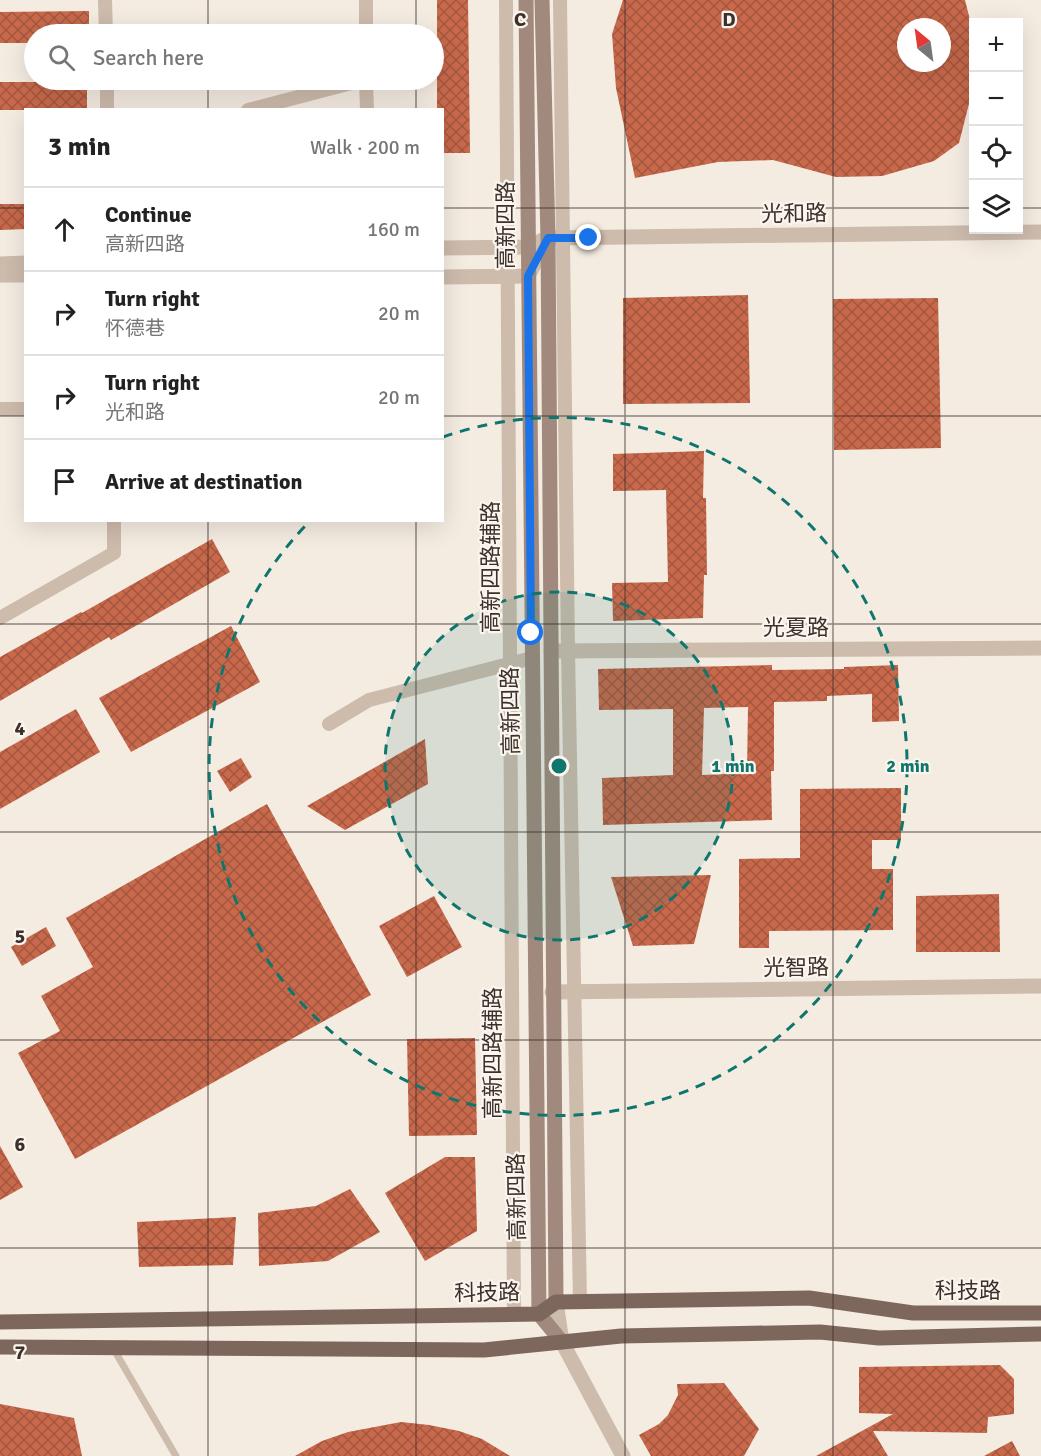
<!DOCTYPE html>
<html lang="en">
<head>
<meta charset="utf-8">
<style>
  :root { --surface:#fff; --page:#f2f2f2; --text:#222; --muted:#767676; --line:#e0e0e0 }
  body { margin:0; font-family:Signika,"Noto Sans SC",sans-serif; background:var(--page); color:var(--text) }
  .controls { position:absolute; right:18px; top:18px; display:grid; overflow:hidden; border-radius:0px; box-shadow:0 6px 24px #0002 }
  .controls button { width:54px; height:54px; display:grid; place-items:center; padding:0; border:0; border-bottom:2px solid var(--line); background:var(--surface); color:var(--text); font:30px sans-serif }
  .compass { position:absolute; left:897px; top:18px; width:54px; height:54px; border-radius:50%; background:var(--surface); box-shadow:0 6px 24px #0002; rotate:331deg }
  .stop { position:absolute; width:18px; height:18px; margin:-14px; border:4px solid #1a73e8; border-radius:50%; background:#fff }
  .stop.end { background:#1a73e8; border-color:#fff; box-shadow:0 2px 6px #0008 }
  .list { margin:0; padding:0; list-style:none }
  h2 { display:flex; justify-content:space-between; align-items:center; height:78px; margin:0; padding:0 24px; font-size:26px }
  h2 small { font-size:20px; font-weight:400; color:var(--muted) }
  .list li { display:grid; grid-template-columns:39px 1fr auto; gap:18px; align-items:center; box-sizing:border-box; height:84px; padding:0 24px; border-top:2px solid var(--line) }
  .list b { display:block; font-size:22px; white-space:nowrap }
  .list p { margin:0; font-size:20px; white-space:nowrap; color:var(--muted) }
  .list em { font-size:20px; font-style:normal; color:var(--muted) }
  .icon { flex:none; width:33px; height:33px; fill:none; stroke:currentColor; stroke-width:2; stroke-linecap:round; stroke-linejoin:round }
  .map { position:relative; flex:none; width:1041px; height:1456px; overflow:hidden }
  .search { position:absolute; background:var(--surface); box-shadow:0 6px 24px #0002; left:24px; top:24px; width:420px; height:66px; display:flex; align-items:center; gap:15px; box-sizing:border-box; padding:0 21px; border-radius:33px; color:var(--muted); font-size:22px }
  .panel { position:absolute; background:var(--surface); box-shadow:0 6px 24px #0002; left:24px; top:108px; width:420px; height:414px; border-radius:0px }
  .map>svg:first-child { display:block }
</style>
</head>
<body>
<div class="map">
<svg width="1041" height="1456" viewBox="0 0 1041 1456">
  <defs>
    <pattern id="building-cross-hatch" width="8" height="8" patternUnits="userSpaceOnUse" patternTransform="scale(1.5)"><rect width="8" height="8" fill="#c8694b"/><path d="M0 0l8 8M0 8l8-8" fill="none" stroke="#a4573f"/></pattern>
  </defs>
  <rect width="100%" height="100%" fill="#f4ebe1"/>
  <g fill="url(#building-cross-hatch)" fill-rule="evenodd">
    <polygon points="437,0 468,0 470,153 442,153 442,110 437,110"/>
    <path d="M 623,0 L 965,0 L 974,36 L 973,88 L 959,143 L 934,161 L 882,176 L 836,177 L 773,160 L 718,162 L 635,178 L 616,88 L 612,34 ZM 906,27 L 942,27 L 942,63 L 906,63 Z"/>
    <polygon points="89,11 89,34 34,34 34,43 0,43 0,12"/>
    <rect x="0" y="82" width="87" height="28"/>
    <polygon points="0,204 26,204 26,229 0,230"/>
    <polygon points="748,295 750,403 623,404 623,298"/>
    <polygon points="938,298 941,448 834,450 833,299"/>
    <polygon points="704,451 703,498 706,498 707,575 704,575 703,618 613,621 612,583 668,582 666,490 613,491 613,454"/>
    <polygon points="212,539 230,572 111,640 109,637 0,701 0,657 81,612 82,613"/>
    <polygon points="231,626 260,682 131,752 99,698"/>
    <path d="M 772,665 L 772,670 L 844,669 L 844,667 L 898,665 L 899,721 L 872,722 L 872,694 L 827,696 L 827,701 L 774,702 L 774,771 L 771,771 L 772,820 L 603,825 L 602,778 L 673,775 L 673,709 L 599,710 L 598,669 ZM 748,707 L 747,773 L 702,775 L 704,708 Z"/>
    <polygon points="76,709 100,752 0,809 0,752"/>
    <polygon points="425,739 428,784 345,830 307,806"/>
    <polygon points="241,758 252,777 230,792 217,771"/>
    <polygon points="901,788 901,840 872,840 872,869 893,869 893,930 769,931 769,948 739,948 739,859 800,858 800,789"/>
    <polygon points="267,804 371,995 75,1159 18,1053 60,1031 41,996 93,967 66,918"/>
    <polygon points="711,875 694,944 633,946 611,877"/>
    <polygon points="999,894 1000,952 916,952 916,896"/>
    <polygon points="434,896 462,947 407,977 379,926"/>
    <polygon points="46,927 56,946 22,966 11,947"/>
    <polygon points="475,1038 477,1135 409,1136 407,1039"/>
    <polygon points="0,1146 23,1187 0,1200"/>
    <polygon points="445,1157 475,1157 477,1231 425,1261 385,1193"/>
    <polygon points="350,1189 380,1232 328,1261 259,1266 258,1213 316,1206"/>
    <polygon points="236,1217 233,1265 139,1267 137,1222"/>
    <polygon points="1000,1365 1014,1379 1014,1414 988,1417 987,1433 873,1431 888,1456 816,1456 893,1414 859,1413 859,1367"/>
    <polygon points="724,1383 759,1429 744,1456 651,1456 639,1435 659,1424 668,1415 678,1395 677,1384"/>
    <polygon points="0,1404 74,1418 82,1456 0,1456"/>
    <polygon points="401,1422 429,1425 459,1431 482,1439 510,1456 295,1456 322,1441 348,1432"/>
    <polygon points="1012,1441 1020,1456 984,1456"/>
  </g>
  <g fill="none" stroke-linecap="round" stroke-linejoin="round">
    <polyline stroke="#cdbbac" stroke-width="7" points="113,1348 176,1456"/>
    <g stroke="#cdbbac" stroke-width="14">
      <polyline points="105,0 106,34"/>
      <polyline points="366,0 366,34"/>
      <polyline points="506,0 514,1314"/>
      <polyline points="560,0 568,651 580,1302"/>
      <polyline points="107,80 107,110"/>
      <polyline points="366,80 367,110"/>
      <polyline points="248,110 363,80"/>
      <polyline points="0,409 26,409"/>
      <polyline points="0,618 114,553 114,520"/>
      <polyline points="329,724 369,700 532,658"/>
    </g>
    <g stroke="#cdbbac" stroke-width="15">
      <polyline points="442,248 527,247 548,238 1041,232"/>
      <polyline points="0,264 26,263"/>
      <polyline points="0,275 26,275"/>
      <polyline points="442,277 528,276 548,238"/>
      <polyline points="551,651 1041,648"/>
      <polyline points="552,992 1041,986"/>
      <polyline points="556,1302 562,1342 623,1456"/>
    </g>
    <g stroke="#a18a7d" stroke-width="15">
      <polyline points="526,0 539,1314 562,1342"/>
      <polyline points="542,0 548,238 556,1302"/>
    </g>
    <g stroke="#7d675c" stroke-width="15">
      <polyline points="0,1322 539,1314 556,1302 809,1298 913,1313 1041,1313"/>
      <polyline points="0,1347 484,1350 621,1336 820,1332 879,1338 1041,1334"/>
    </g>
  </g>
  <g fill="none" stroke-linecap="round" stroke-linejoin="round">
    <polyline stroke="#1a73e8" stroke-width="8" points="531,633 528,276 548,238 589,238"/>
  </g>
  <path fill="none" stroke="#3b302b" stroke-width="1.5" stroke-opacity="0.55" d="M 208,0 L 208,34M 416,0 L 416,34M 625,0 L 625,1456M 833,0 L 833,1456M 208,80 L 208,110M 416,80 L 416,110M 0,208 L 26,208M 442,208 L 974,208M 1018,208 L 1041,208M 0,416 L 26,416M 442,416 L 1041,416M 208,520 L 208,1456M 416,520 L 416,1456M 0,624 L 1041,624M 0,832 L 1041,832M 0,1040 L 1041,1040M 0,1248 L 1041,1248"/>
  <circle cx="559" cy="766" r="174" fill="#0f766e" fill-opacity=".12"/>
  <g fill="none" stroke="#0f766e" stroke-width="3" stroke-dasharray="10 8">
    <circle cx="559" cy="766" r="174"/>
    <path d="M443 437A349 349 0 1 1 310 521"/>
  </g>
  <g text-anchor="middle" stroke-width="4.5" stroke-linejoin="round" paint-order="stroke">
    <g font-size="22" fill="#3b302b" stroke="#fbf5ee">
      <text transform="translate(794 213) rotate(-1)" y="8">光和路</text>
      <text transform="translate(505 225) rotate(-90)" y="8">高新四路</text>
      <text transform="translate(490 567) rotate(-90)" y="8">高新四路辅路</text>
      <text x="796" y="635">光夏路</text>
      <text transform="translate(510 711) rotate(-91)" y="8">高新四路</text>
      <text transform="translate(796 967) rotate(-1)" y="8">光智路</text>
      <text transform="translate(492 1053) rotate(-90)" y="8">高新四路辅路</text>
      <text transform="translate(516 1197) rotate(-91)" y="8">高新四路</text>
      <text x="968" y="1298">科技路</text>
      <text transform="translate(487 1292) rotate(-1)" y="8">科技路</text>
    </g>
  </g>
  <g font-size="20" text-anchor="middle" font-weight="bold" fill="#3b302b" stroke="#fbf5ee" stroke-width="4.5" stroke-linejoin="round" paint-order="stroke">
    <text x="520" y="26">C</text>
    <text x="729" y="26">D</text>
    <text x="20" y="735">4</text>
    <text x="20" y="943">5</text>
    <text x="20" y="1151">6</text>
    <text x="20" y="1359">7</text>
  </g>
  <circle cx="559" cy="766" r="9" fill="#0f766e" stroke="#fbf5ee" stroke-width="3"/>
  <g font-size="18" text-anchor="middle" font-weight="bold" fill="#0f766e" stroke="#fbf5ee" stroke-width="4.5" stroke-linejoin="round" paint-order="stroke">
    <text x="733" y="772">1 min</text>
    <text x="908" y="772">2 min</text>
  </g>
</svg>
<div class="controls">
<button>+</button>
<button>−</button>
<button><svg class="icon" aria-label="locate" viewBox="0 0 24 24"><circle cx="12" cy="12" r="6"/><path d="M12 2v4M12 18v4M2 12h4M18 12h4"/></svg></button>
<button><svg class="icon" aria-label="layers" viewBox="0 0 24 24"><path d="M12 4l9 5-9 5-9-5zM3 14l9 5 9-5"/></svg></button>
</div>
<svg class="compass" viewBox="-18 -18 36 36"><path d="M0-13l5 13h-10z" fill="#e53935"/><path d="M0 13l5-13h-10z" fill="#767676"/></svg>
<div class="stop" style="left:531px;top:633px"></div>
<div class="stop end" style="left:589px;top:238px"></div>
<div class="search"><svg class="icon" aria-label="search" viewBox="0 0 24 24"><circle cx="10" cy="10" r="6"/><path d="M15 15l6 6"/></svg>Search here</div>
<section class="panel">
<h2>3 min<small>Walk · 200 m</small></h2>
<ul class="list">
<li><svg class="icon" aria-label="ahead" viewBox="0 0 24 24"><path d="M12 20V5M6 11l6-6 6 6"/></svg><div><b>Continue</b><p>高新四路</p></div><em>160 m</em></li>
<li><svg class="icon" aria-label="right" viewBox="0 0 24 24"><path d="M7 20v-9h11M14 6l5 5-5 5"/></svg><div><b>Turn right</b><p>怀德巷</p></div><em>20 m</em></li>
<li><svg class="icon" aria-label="right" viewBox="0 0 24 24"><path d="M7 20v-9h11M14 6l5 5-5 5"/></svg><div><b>Turn right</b><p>光和路</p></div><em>20 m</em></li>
<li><svg class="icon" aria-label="arrive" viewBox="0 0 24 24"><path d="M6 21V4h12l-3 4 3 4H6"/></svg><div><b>Arrive at destination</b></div></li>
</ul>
</section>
</div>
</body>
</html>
